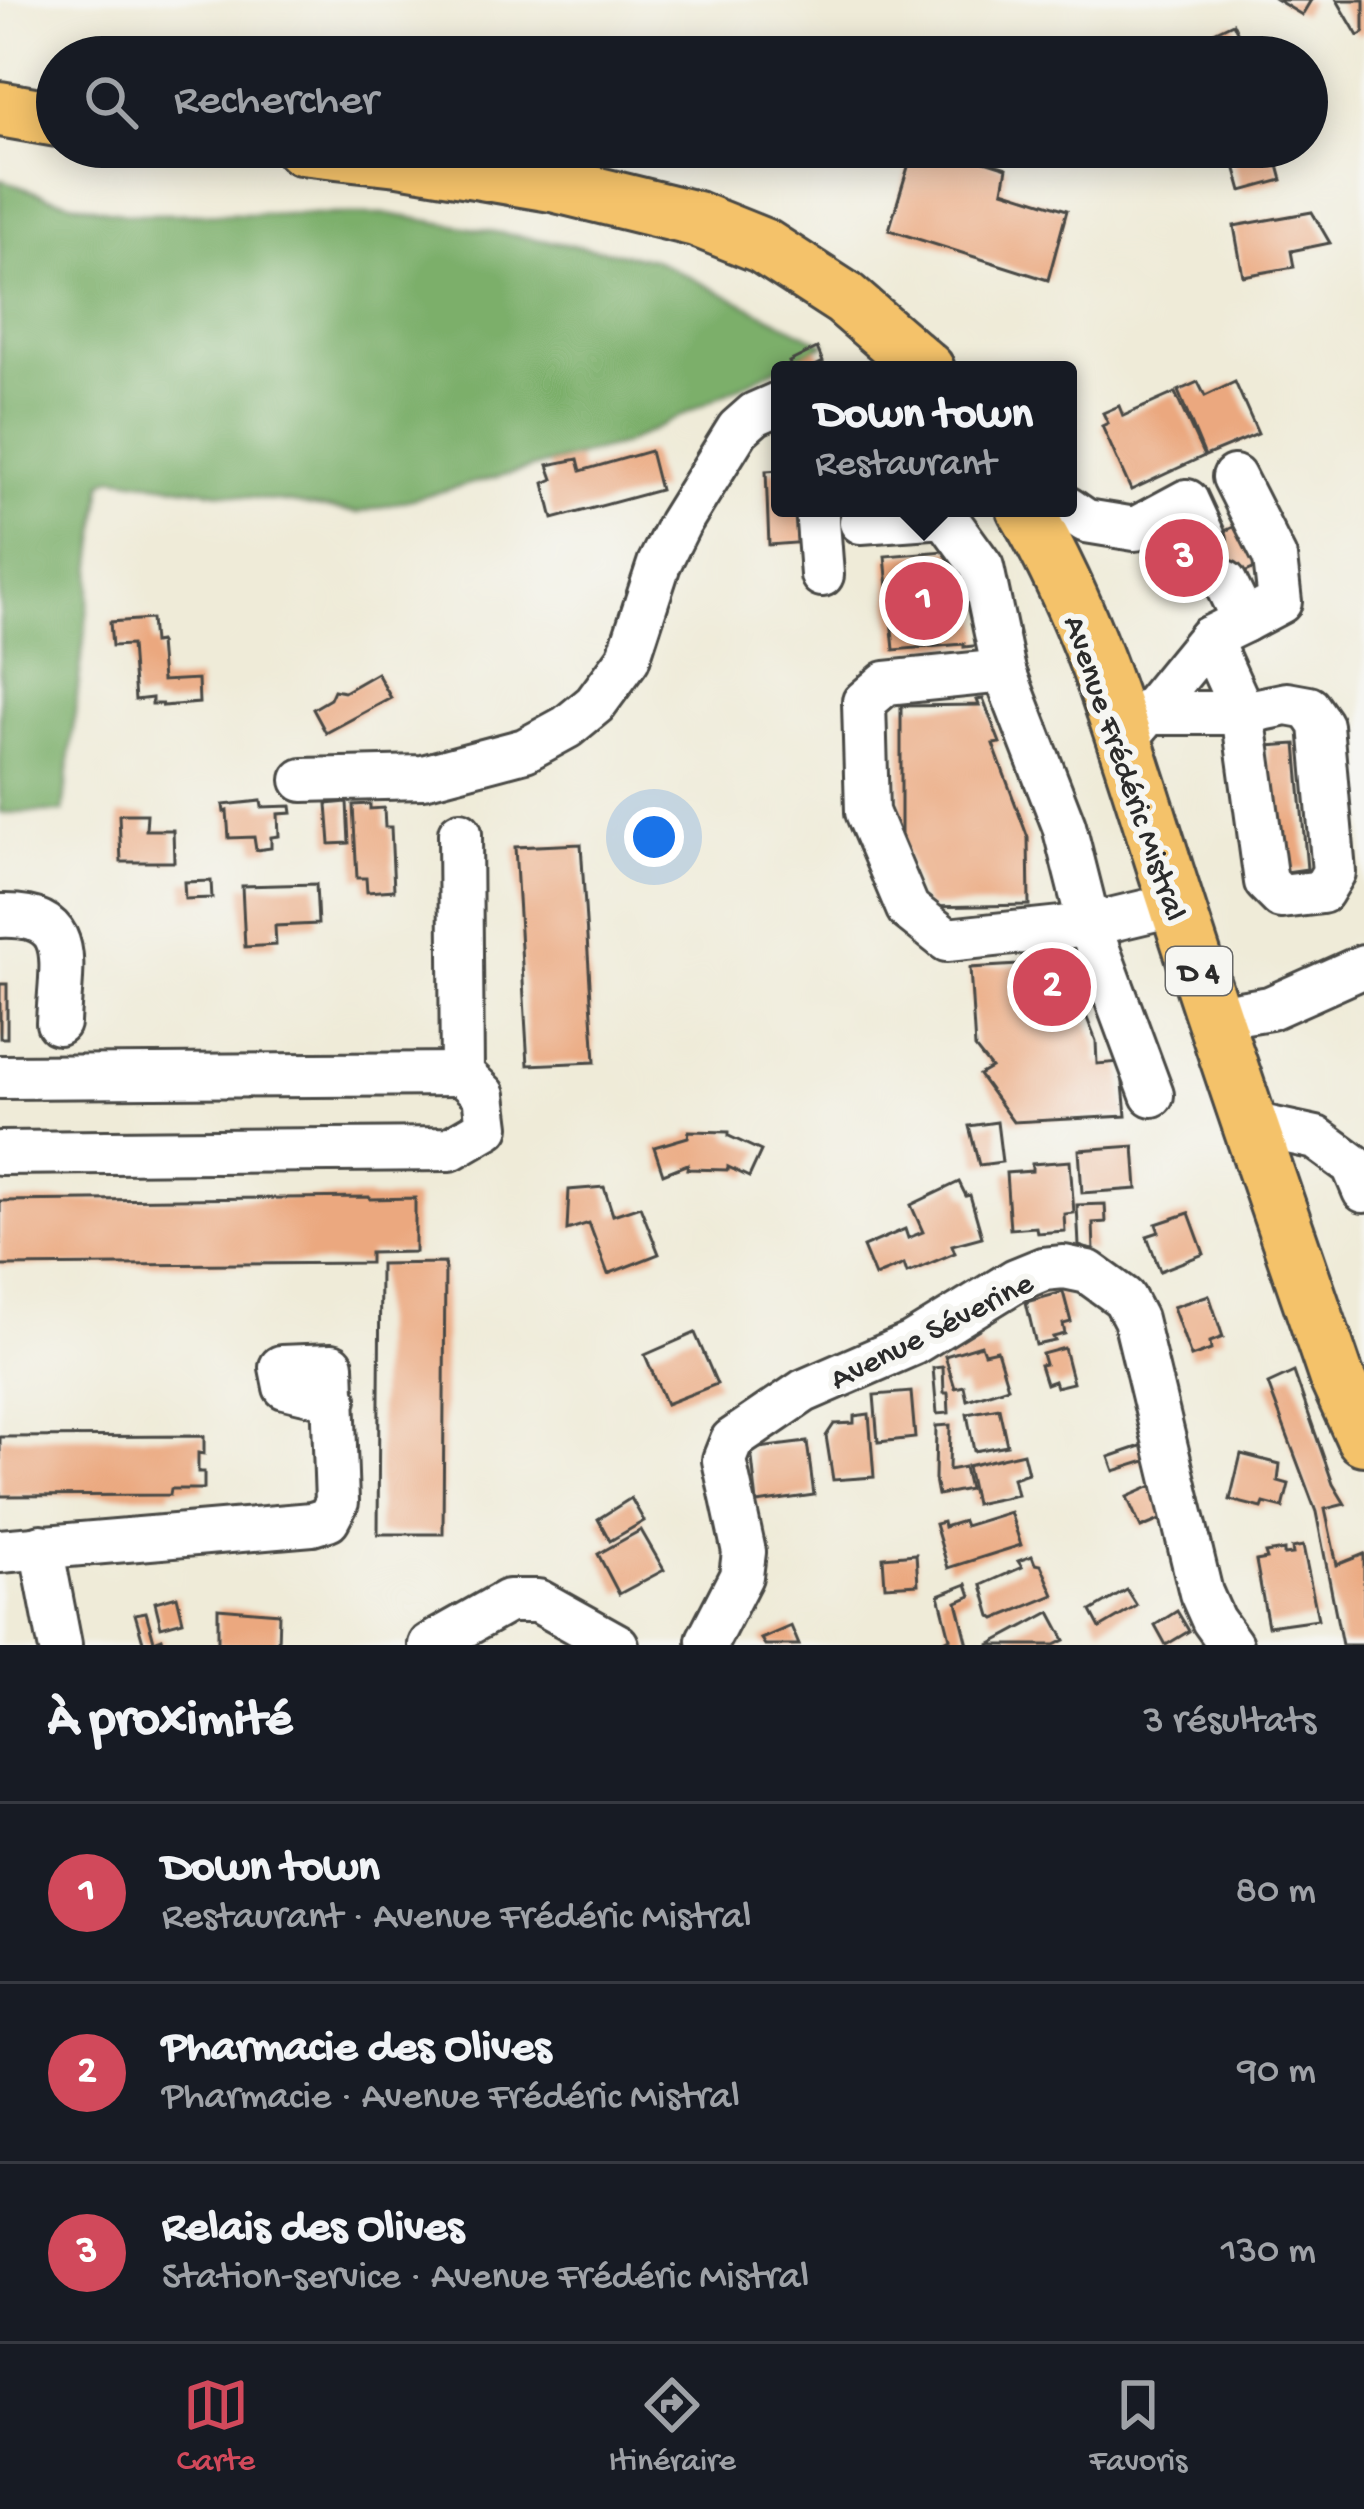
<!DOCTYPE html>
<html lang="fr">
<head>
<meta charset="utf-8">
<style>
  :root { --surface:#171b24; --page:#242831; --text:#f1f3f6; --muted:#9ea1a6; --line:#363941; --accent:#d1495b }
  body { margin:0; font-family:"Gochi Hand",sans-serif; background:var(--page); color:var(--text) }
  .you { position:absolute; left:654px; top:837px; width:42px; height:42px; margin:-30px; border:9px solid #fff; border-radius:50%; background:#1a73e8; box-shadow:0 0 0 18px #1a73e833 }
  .badge { display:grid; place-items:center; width:78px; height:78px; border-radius:50%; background:var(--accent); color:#fff; font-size:39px; font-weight:700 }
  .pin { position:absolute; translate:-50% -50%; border:6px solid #fff; box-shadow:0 3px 12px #0006 }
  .popup { position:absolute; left:771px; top:361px; width:306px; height:156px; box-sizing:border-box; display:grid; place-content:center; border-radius:12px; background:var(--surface); filter:drop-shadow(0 3px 9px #0005); font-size:39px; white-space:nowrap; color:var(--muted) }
  .popup b { font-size:45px; color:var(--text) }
  .popup::after { content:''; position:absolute; left:50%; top:100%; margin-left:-24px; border:24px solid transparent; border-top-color:var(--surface) }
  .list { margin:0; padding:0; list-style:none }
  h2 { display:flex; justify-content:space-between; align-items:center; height:156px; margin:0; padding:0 48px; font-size:51px }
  h2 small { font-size:39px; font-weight:400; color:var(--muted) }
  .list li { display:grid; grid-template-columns:78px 1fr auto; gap:36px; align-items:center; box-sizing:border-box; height:180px; padding:0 48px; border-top:3px solid var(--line) }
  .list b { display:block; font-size:45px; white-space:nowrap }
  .list p { margin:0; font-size:39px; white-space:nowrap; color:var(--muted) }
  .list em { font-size:39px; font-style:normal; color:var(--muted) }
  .icon { flex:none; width:66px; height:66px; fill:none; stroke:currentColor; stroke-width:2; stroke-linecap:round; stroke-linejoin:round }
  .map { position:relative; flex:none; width:1364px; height:1645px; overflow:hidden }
  .search { position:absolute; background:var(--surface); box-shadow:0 6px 30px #0003; left:36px; right:36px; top:36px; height:132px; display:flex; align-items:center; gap:30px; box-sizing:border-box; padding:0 42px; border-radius:66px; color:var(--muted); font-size:45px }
  .sheet { height:696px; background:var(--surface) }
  nav { display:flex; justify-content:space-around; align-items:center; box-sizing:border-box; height:168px; border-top:3px solid var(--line); background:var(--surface); font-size:33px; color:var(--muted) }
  nav a { display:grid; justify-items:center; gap:6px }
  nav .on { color:var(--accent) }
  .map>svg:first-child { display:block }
</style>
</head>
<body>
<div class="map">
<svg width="1364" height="1645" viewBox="0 0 1364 1645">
  <rect width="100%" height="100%" fill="#f6f6f2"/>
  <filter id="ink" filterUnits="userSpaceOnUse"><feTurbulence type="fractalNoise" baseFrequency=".00833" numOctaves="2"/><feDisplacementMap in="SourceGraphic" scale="24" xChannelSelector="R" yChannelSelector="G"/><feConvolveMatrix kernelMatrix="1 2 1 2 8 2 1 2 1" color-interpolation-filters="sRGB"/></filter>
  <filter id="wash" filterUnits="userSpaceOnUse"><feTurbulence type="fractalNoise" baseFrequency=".004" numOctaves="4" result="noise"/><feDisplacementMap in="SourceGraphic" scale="48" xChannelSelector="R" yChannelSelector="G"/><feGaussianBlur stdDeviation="2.7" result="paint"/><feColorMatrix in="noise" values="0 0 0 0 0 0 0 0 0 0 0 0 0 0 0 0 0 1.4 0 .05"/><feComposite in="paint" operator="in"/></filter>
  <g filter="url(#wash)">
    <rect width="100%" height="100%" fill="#efebd8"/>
    <polygon fill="#7baf6b" stroke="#536d4b" stroke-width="3" points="0,179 48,197 125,214 388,214 653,259 825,344 624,444 358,513 114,477 103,482 63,812 0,813"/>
    <g id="blocks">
      <g fill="#eba87f">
        <polygon points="1277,0 1311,0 1302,15"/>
        <polygon points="1337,0 1364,0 1364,33 1358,36"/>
        <polygon points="1233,23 1249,57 1161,57"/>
        <polygon points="914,147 940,147 1007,168 1003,190 1067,210 1048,280 889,230"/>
        <polygon points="1199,147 1273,147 1282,180 1242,191 1231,151 1202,158"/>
        <polygon points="1312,212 1330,243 1291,251 1294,267 1243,276 1234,226"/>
        <polygon points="817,348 823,362 807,370 792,370 789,362"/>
        <polygon points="1198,382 1205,396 1235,382 1258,434 1205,456 1178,391"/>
        <polygon points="1175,393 1204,456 1131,490 1102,426 1108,423 1103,413 1119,406 1123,416"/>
        <polygon points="650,451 660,490 553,519 544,483 553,479 548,465 578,459 581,471"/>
        <polygon points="780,470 780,508 800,508 809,542 769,545 766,471"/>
        <polygon points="1238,525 1257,567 1186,599 1168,557"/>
        <polygon points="955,550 957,573 976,572 982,645 964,647 964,644 894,650 885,556"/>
        <polygon points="151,619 153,643 159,642 162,681 198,679 199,703 162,706 162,704 152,704 152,698 135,700 131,645 112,646 110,622"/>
        <polygon points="377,673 391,698 326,733 313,709 330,699 334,690 344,692"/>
        <polygon points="983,699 1000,743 993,744 1028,838 1029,905 926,907 901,837 901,706 979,705 977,700"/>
        <polygon points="1296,744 1307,869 1279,873 1267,746"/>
        <polygon points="261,801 262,807 291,806 292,813 278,814 279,836 271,837 271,848 256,850 254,837 229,838 227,811 224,812 223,805"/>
        <polygon points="347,802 349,843 330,844 327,804"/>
        <polygon points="370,804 370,809 384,808 385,827 391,827 394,890 367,892 366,878 357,878 353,805"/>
        <polygon points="122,814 147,814 146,830 173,830 174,862 121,862 119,815"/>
        <polygon points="581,844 595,1062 528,1065 515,847"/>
        <polygon points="211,881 212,898 185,899 184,882"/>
        <polygon points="316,884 318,924 275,926 276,945 245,947 242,886"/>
        <polygon points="1065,962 1096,1041 1097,1064 1121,1062 1126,1116 1013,1122 979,1075 991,1068 975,1048 970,968"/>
        <rect x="0" y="984" width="7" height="54"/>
        <polygon points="997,1122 1002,1162 979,1165 969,1126"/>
        <polygon points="689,1131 729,1132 729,1136 761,1151 749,1177 728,1167 728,1170 687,1169 688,1164 663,1174 654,1147 688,1137"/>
        <polygon points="1134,1146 1137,1189 1082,1193 1079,1150"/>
        <polygon points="1070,1161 1074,1213 1064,1214 1065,1231 1037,1233 1036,1227 1010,1229 1006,1173 1032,1171 1032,1164"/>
        <polygon points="959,1182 966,1196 970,1195 982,1237 952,1245 955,1253 907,1273 904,1264 875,1276 863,1247 905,1229 908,1238 923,1232 911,1205"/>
        <polygon points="604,1187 613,1215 640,1206 659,1254 608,1274 589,1223 567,1230 569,1190"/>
        <polygon points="369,1197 370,1199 415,1198 415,1252 370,1253 370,1263 0,1266 0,1201"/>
        <polygon points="1105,1204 1106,1222 1093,1223 1094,1251 1079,1246 1077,1205"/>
        <polygon points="1189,1213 1204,1254 1160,1271 1147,1236 1159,1232 1156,1224"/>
        <polygon points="445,1263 443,1534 378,1534 380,1264"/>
        <polygon points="1063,1292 1071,1322 1063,1324 1065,1334 1053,1337 1055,1341 1036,1345 1026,1302"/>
        <polygon points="1209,1295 1223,1337 1210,1342 1211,1350 1191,1357 1173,1307"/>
        <polygon points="695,1333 717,1384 666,1404 645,1355"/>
        <polygon points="981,1345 984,1353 997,1350 1008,1387 967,1400 964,1386 955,1388 945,1356"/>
        <polygon points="1064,1348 1073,1383 1056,1387 1054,1381 1046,1384 1040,1365 1045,1364 1042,1354"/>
        <polygon points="943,1367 944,1393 948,1393 949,1413 937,1414 933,1368"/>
        <polygon points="1294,1372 1333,1484 1345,1504 1325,1509 1337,1565 1364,1554 1364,1645 1342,1645 1316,1512 1268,1384"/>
        <polygon points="911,1392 915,1438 878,1442 874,1395"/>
        <polygon points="999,1408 1007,1445 974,1451 967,1414"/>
        <polygon points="869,1414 874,1477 833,1480 826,1436 834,1424 854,1423 854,1416"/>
        <polygon points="950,1425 949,1470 964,1467 969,1489 938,1495 935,1479 936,1426"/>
        <polygon points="204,1436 204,1454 198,1453 198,1472 204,1472 204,1489 171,1489 170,1495 0,1496 0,1437"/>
        <polygon points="807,1442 814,1495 757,1503 751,1449"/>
        <polygon points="1144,1445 1149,1460 1114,1471 1109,1457"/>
        <polygon points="1023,1453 1028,1473 1013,1478 1017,1495 975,1504 967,1466"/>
        <polygon points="1241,1454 1280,1464 1278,1481 1289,1484 1283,1508 1264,1503 1262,1508 1230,1500"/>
        <polygon points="1159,1483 1167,1517 1141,1528 1127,1497"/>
        <polygon points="631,1498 644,1521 610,1541 598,1519"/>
        <polygon points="1010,1512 1021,1545 948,1568 935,1524 943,1522 944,1527 963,1521 965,1526"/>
        <polygon points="641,1530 664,1570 619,1594 598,1554"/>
        <polygon points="1303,1546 1318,1619 1268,1626 1256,1561 1267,1559 1265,1553 1284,1550 1284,1555 1293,1554 1292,1548"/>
        <polygon points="916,1554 918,1584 885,1586 883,1557"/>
        <polygon points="1032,1556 1035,1564 1041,1565 1054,1595 995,1619 991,1616 982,1585 1022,1567 1018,1561"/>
        <polygon points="967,1584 971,1596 957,1602 968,1645 936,1645 950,1638 939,1595"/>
        <polygon points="1127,1590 1137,1606 1100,1628 1091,1611"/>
        <polygon points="177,1596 183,1621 161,1627 155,1602"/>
        <polygon points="218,1608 279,1613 278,1645 218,1645"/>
        <polygon points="1177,1611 1189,1631 1166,1645 1155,1625"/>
        <polygon points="146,1612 154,1641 162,1638 164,1645 144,1645 135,1614"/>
        <polygon points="1050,1612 1065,1640 1055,1645 989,1645"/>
        <polygon points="791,1626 799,1645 765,1645 761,1639"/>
      </g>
    </g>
  </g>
  <g filter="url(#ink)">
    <use href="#blocks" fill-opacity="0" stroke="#484845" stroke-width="3"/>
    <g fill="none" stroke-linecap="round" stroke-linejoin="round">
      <g stroke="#484845" stroke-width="48">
        <g id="minor">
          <polyline points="1234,477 1275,558 1280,602 1244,621"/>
          <polyline points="817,508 822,575"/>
          <polyline points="1067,508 1086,521 1135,529 1187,501 1205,540"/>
          <polyline points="861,522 945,516 982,567 1004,671 1064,826 1089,925 1152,1095"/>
          <polyline points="1004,671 886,683 864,702 867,812 908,909 947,940 1089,925 1177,904"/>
          <polygon points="1287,704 1309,708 1321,725 1334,872 1322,892 1281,897 1266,882 1243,713"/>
          <polyline points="1151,713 1243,713 1209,638"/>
          <polyline points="1125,741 1209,638 1244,621 1225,582"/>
          <polyline points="303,780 423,777 525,750 567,727 595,704 628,659 659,564 679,524 738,429 755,414 780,403"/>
          <path d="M 0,916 C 79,913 60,965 58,1023"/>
          <polyline points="1215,1017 1270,1008 1364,966"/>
          <polyline points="0,1077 462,1074"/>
          <polyline points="1251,1124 1316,1138 1353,1165 1364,1191"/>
          <polyline points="0,1153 450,1149 488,1127 484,1095 462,1074 460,833"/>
          <polyline points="41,1546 60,1645"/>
          <polyline points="0,1551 312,1524 328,1519 337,1502 332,1365 281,1367 285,1387 335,1399"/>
          <polyline points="708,1640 741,1576 744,1552 724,1460 732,1440 804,1391 912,1344 1016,1280 1043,1269 1064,1267 1088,1272 1124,1298 1135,1319 1201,1593 1213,1620 1231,1645"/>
          <polyline points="430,1645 508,1601 538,1601 617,1645"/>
        </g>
      </g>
      <g stroke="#484845" stroke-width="60">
        <g id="major">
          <polyline points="0,109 57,119"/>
          <polyline points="301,147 398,158 557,185 696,219 763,246 845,299 927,370"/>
          <path d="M 1024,508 C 1096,629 1132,767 1175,899 C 1226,1059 1282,1217 1336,1376 L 1364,1438"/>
        </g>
      </g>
      <use href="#minor" stroke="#fff" stroke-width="42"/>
      <use href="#major" stroke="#f4c26a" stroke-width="54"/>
    </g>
  </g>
  <g text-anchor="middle" stroke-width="12" stroke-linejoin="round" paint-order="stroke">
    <rect fill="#f6f6f2" stroke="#686867" stroke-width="3" x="1166" y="947" width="66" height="48" rx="9"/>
    <g font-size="30" font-weight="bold" fill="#2b2b2b">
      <text x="1199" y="981">D 4</text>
    </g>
    <g font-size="33" fill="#2b2b2b" stroke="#f6f6f2">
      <text transform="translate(1128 767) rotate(71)" y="12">Avenue Frédéric Mistral</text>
      <text transform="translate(930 1328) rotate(-27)" y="12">Avenue Séverine</text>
    </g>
  </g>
</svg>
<div class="you"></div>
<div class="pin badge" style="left:924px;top:601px">1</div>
<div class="popup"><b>Down town</b>Restaurant</div>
<div class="pin badge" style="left:1052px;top:987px">2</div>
<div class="pin badge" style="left:1184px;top:558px">3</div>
<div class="search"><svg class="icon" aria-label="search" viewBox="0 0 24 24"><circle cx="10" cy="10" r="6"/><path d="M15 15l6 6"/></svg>Rechercher</div>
</div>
<section class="sheet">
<h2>À proximité<small>3 résultats</small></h2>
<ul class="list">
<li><span class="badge">1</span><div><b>Down town</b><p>Restaurant · Avenue Frédéric Mistral</p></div><em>80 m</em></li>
<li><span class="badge">2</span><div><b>Pharmacie des Olives</b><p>Pharmacie · Avenue Frédéric Mistral</p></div><em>90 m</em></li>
<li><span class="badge">3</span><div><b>Relais des Olives</b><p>Station-service · Avenue Frédéric Mistral</p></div><em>130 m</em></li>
</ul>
</section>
<nav>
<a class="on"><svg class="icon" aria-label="map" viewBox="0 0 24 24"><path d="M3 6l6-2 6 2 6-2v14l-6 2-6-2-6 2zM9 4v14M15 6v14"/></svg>Carte</a>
<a><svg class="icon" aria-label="directions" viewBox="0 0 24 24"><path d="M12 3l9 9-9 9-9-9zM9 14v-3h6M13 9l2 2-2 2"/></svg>Itinéraire</a>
<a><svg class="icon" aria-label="saved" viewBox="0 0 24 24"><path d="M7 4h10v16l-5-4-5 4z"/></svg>Favoris</a>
</nav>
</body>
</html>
